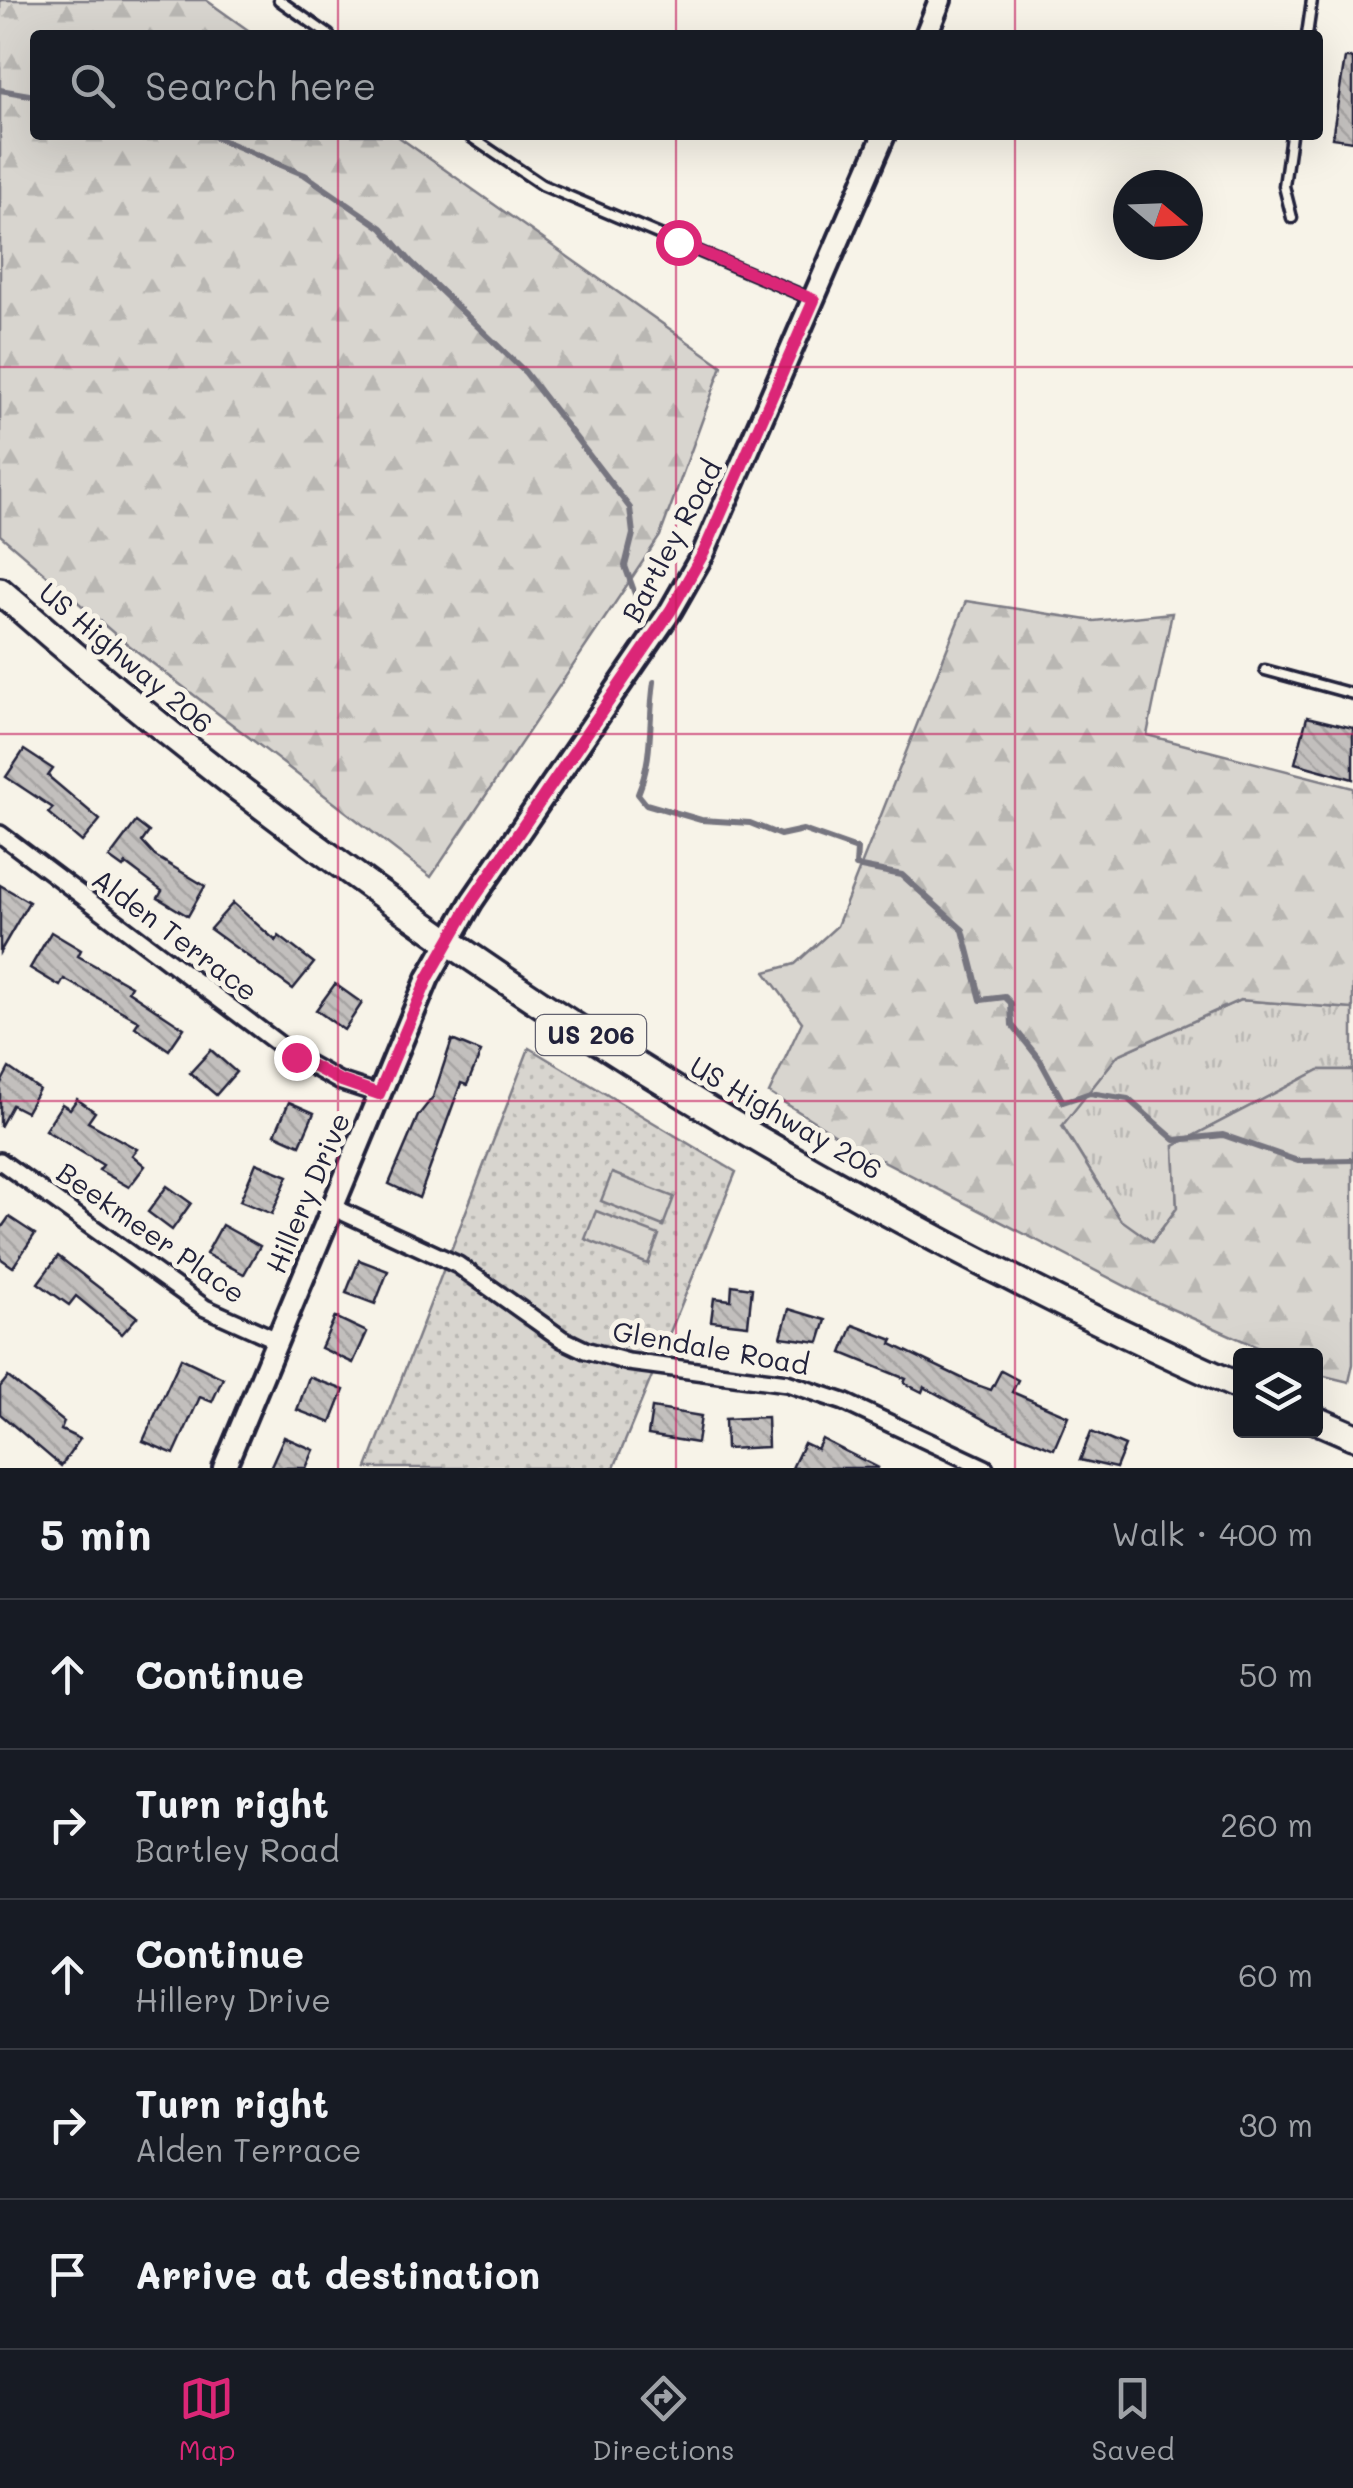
<!DOCTYPE html>
<html lang="en">
<head>
<meta charset="utf-8">
<style>
  :root { --surface:#171b24; --page:#20242c; --text:#f1f3f6; --muted:#9ea1a6; --line:#363941; --accent:#db2777 }
  body { margin:0; font-family:Mali,sans-serif; background:var(--page); color:var(--text) }
  .controls { position:absolute; right:30px; bottom:30px; display:grid; overflow:hidden; border-radius:10px; box-shadow:0 10px 40px #0002 }
  .controls button { width:90px; height:90px; display:grid; place-items:center; padding:0; border:0; border-bottom:2px solid var(--line); background:var(--surface); color:var(--text); font:50px sans-serif }
  .compass { position:absolute; left:1113px; top:170px; width:90px; height:90px; border-radius:50%; background:var(--surface); box-shadow:0 10px 40px #0002; rotate:109deg }
  .stop { position:absolute; width:30px; height:30px; margin:-22px; border:8px solid #db2777; border-radius:50%; background:#fff }
  .stop.end { background:#db2777; border-color:#fff; box-shadow:0 2px 10px #0008 }
  .list { margin:0; padding:0; list-style:none }
  h2 { display:flex; justify-content:space-between; align-items:center; height:130px; margin:0; padding:0 40px; font-size:42px }
  h2 small { font-size:32px; font-weight:400; color:var(--muted) }
  .list li { display:grid; grid-template-columns:65px 1fr auto; gap:30px; align-items:center; box-sizing:border-box; height:150px; padding:0 40px; border-top:2px solid var(--line) }
  .list b { display:block; font-size:38px; white-space:nowrap }
  .list p { margin:0; font-size:32px; white-space:nowrap; color:var(--muted) }
  .list em { font-size:32px; font-style:normal; color:var(--muted) }
  .icon { flex:none; width:55px; height:55px; fill:none; stroke:currentColor; stroke-width:2; stroke-linecap:round; stroke-linejoin:round }
  .map { position:relative; flex:none; width:1353px; height:1468px; overflow:hidden }
  .search { position:absolute; background:var(--surface); box-shadow:0 10px 40px #0002; left:30px; right:30px; top:30px; height:110px; display:flex; align-items:center; gap:25px; box-sizing:border-box; padding:0 35px; border-radius:10px; color:var(--muted); font-size:38px }
  .sheet { height:880px; background:var(--surface) }
  nav { display:flex; justify-content:space-around; align-items:center; box-sizing:border-box; height:140px; border-top:2px solid var(--line); background:var(--surface); font-size:28px; color:var(--muted) }
  nav a { display:grid; justify-items:center; gap:5px }
  nav .on { color:var(--accent) }
  .map>svg:first-child { display:block }
</style>
</head>
<body>
<div class="map">
<svg width="1353" height="1468" viewBox="0 0 1353 1468">
  <defs>
    <pattern id="grass-tufts" width="24" height="20" patternUnits="userSpaceOnUse" patternTransform="scale(2.5)"><rect width="24" height="20" fill="#d8d5cf"/><path d="M3 7l-1-3M5 7V3M7 7l1-3M15 17l-1-3M17 17v-4M19 17l1-3" fill="none" stroke="#b9b7b3"/></pattern>
    <pattern id="forest-firs" width="22" height="20" patternUnits="userSpaceOnUse" patternTransform="scale(2.5)"><rect width="22" height="20" fill="#d8d5cf"/><path d="M5 1l3.5 6h-7zM16 11l3.5 6h-7z" fill="#b9b7b3"/></pattern>
    <pattern id="park-dots" width="8" height="8" patternUnits="userSpaceOnUse" patternTransform="scale(2.5)"><rect width="8" height="8" fill="#d8d5cf"/><path d="M2 2h.1M6 6h.1" fill="none" stroke="#b9b7b3" stroke-width="1.8" stroke-linecap="round"/></pattern>
    <pattern id="building-back-hatch" width="6" height="6" patternUnits="userSpaceOnUse" patternTransform="scale(2.5)"><rect width="6" height="6" fill="#c2bfbd"/><path d="M-1 5l2 2M0 0l6 6M5-1l2 2" fill="none" stroke="#a6a4a3"/></pattern>
  </defs>
  <rect width="100%" height="100%" fill="#f7f3e8"/>
  <filter id="ink" filterUnits="userSpaceOnUse"><feTurbulence type="fractalNoise" baseFrequency=".01" numOctaves="2"/><feDisplacementMap in="SourceGraphic" scale="20" xChannelSelector="R" yChannelSelector="G"/><feConvolveMatrix kernelMatrix="1 2 1 2 8 2 1 2 1" color-interpolation-filters="sRGB"/></filter>
  <g filter="url(#ink)">
    <polygon fill="url(#grass-tufts)" stroke="#7d7c85" stroke-width="2.5" points="1240,1000 1353,1009 1353,1070 1319,1070 1174,1146 1177,1208 1152,1242 1120,1220 1062,1125 1118,1055"/>
    <g fill="url(#forest-firs)" stroke="#7d7c85" stroke-width="2.5">
      <polygon points="0,0 206,0 255,35 35,35 35,135 396,135 722,366 660,536 431,877 117,636 0,535"/>
      <polygon points="966,601 1094,621 1172,613 1147,735 1353,788 1353,1009 1240,1000 1118,1055 1062,1126 1120,1219 1152,1242 1177,1208 1174,1146 1319,1070 1353,1070 1353,1364 1349,1382 1316,1374 1316,1356 1275,1355 1156,1302 847,1142 769,1093 802,1022 765,972 795,964 837,926"/>
    </g>
    <polygon fill="url(#park-dots)" stroke="#7d7c85" stroke-width="2.5" points="529,1048 736,1172 614,1468 367,1468"/>
    <g fill="#d8d5cf" stroke="#7d7c85" stroke-width="2.5">
      <polygon points="612,1173 674,1197 663,1226 601,1201"/>
      <polygon points="596,1211 659,1235 648,1264 585,1239"/>
    </g>
    <g fill="none" stroke-linecap="round" stroke-linejoin="round">
      <g stroke="#76747f" stroke-width="6">
        <polyline points="0,90 35,96"/>
        <polyline points="210,135 305,175 382,228 411,262 525,372 630,508 633,534 625,566 640,608"/>
        <path d="M 654,682 C 648,722 654,755 638,794 L 646,804 L 701,820 L 750,823 L 780,835 L 803,830 L 857,849 L 856,866 L 902,875 L 963,930 L 981,1000 L 1005,997 L 1011,1003 L 1012,1025 L 1040,1060 L 1063,1102 L 1090,1093 L 1128,1099 L 1175,1140 L 1223,1135 L 1298,1161 L 1353,1160"/>
      </g>
    </g>
    <g fill="url(#building-back-hatch)" stroke="#22223b" stroke-width="2.5">
      <polygon points="1345,58 1353,58 1353,141 1332,138"/>
      <polygon points="1307,717 1353,728 1353,779 1295,763"/>
      <polygon points="24,750 53,769 48,776 100,820 82,842 48,813 53,808 6,777"/>
      <polygon points="136,822 149,832 142,842 155,856 205,886 188,916 158,898 162,891 126,864 123,868 109,858"/>
      <polygon points="0,885 29,902 0,952"/>
      <polygon points="233,903 276,941 279,936 314,963 293,989 210,929"/>
      <polygon points="51,932 81,950 78,956 131,986 128,991 184,1028 169,1050 135,1027 139,1021 64,979 60,986 30,968"/>
      <polygon points="335,984 362,1003 344,1030 316,1010"/>
      <polygon points="452,1040 481,1052 467,1085 461,1083 419,1198 389,1184 418,1116 433,1097"/>
      <polygon points="211,1050 236,1072 216,1095 190,1073"/>
      <polygon points="9,1068 39,1089 26,1112 12,1105 0,1127 0,1085"/>
      <polygon points="77,1099 95,1112 88,1122 137,1149 132,1155 145,1166 129,1187 99,1170 103,1165 45,1130 62,1104 70,1109"/>
      <polygon points="289,1102 314,1113 300,1145 275,1134"/>
      <polygon points="256,1163 288,1176 272,1214 240,1201"/>
      <polygon points="167,1186 191,1203 172,1230 148,1212"/>
      <polygon points="9,1217 35,1234 13,1267 0,1258 0,1230"/>
      <polygon points="222,1225 260,1246 244,1274 206,1254"/>
      <polygon points="58,1256 137,1317 122,1334 76,1296 69,1305 38,1283"/>
      <polygon points="359,1260 388,1271 375,1304 346,1293"/>
      <polygon points="732,1285 752,1288 748,1325 711,1321 714,1298 731,1300"/>
      <polygon points="789,1309 826,1320 819,1342 781,1337"/>
      <polygon points="335,1317 367,1332 353,1363 321,1348"/>
      <polygon points="853,1325 893,1340 891,1344 974,1384 991,1390 1001,1371 1018,1380 1012,1392 1068,1416 1054,1449 994,1425 924,1387 922,1392 904,1383 906,1379 842,1353"/>
      <polygon points="181,1358 223,1378 212,1402 200,1397 174,1454 143,1441"/>
      <polygon points="8,1377 64,1422 61,1430 80,1439 61,1466 0,1414 0,1387"/>
      <polygon points="309,1377 344,1390 331,1423 297,1410"/>
      <polygon points="652,1408 701,1416 697,1443 648,1435"/>
      <polygon points="767,1417 768,1447 726,1449 725,1419"/>
      <polygon points="1091,1432 1125,1446 1116,1468 1080,1460"/>
      <polygon points="284,1437 314,1450 306,1468 270,1468"/>
      <polygon points="822,1439 845,1451 879,1468 792,1468 804,1443 817,1449"/>
    </g>
    <g fill="none" stroke-linecap="round" stroke-linejoin="round">
      <g stroke="#22223b" stroke-width="15">
        <g id="service">
          <polyline points="279,0 329,35"/>
          <polyline points="1307,35 1312,0"/>
          <polyline points="468,135 542,185 809,298"/>
          <polyline points="1291,135 1284,186 1292,218"/>
          <polyline points="1265,670 1353,694"/>
        </g>
      </g>
      <g stroke="#22223b" stroke-width="22">
        <g id="minor">
          <polyline points="0,834 296,1057 339,1081 379,1094"/>
          <polyline points="0,1161 205,1308 277,1340"/>
          <polyline points="332,1207 458,1265 562,1339 585,1350 628,1362 787,1383 844,1402 985,1468"/>
        </g>
      </g>
      <g stroke="#22223b" stroke-width="28">
        <g id="tertiary">
          <polyline points="926,35 940,0"/>
          <polyline points="224,1468 428,978 472,901 671,610 704,552 884,135"/>
        </g>
      </g>
      <g stroke="#22223b" stroke-width="32">
        <g id="trunk">
          <path d="M 0,591 C 369,916 791,1187 1240,1387"/>
          <polyline points="1316,1420 1353,1436"/>
        </g>
      </g>
      <use href="#service" stroke="#f7f3e8" stroke-width="8"/>
      <use href="#minor" stroke="#f7f3e8" stroke-width="15"/>
      <use href="#tertiary" stroke="#f7f3e8" stroke-width="20"/>
      <use href="#trunk" stroke="#f7f3e8" stroke-width="25"/>
    </g>
  </g>
  <g fill="none" stroke-linecap="round" stroke-linejoin="round" filter="url(#ink)">
    <polyline stroke="#db2777" stroke-width="12" points="296,1057 339,1080 379,1094 428,978 472,901 671,610 704,552 814,300 678,242"/>
  </g>
  <path fill="none" stroke="#c2185b" stroke-width="2.5" stroke-opacity="0.55" d="M 338,0 L 338,35M 676,0 L 676,35M 1015,0 L 1015,35M 338,135 L 338,1468M 676,135 L 676,1468M 1015,135 L 1015,1468M 0,367 L 1353,367M 0,734 L 1353,734M 0,1101 L 1353,1101"/>
  <g text-anchor="middle" stroke-width="10" stroke-linejoin="round" paint-order="stroke">
    <rect fill="#f7f3e8" stroke="#62616f" stroke-width="2.5" x="536" y="1015" width="110" height="40" rx="8"/>
    <g font-size="25" font-weight="bold" fill="#22223b">
      <text x="591" y="1044">US 206</text>
    </g>
    <g font-size="28" fill="#22223b" stroke="#f7f3e8">
      <text transform="translate(672 541) rotate(-62)" y="10">Bartley Road</text>
      <text transform="translate(126 658) rotate(40)" y="10">US Highway 206</text>
      <text transform="translate(175 935) rotate(37)" y="10">Alden Terrace</text>
      <text transform="translate(786 1118) rotate(30)" y="10">US Highway 206</text>
      <text transform="translate(308 1193) rotate(-67)" y="10">Hillery Drive</text>
      <text transform="translate(151 1233) rotate(35)" y="10">Beekmeer Place</text>
      <text transform="translate(711 1348) rotate(10)" y="10">Glendale Road</text>
    </g>
  </g>
</svg>
<div class="controls">
<button><svg class="icon" aria-label="layers" viewBox="0 0 24 24"><path d="M12 4l9 5-9 5-9-5zM3 14l9 5 9-5"/></svg></button>
</div>
<svg class="compass" viewBox="-18 -18 36 36"><path d="M0-13l5 13h-10z" fill="#e53935"/><path d="M0 13l5-13h-10z" fill="#9ea1a6"/></svg>
<div class="stop" style="left:678px;top:242px"></div>
<div class="stop end" style="left:296px;top:1057px"></div>
<div class="search"><svg class="icon" aria-label="search" viewBox="0 0 24 24"><circle cx="10" cy="10" r="6"/><path d="M15 15l6 6"/></svg>Search here</div>
</div>
<section class="sheet">
<h2>5 min<small>Walk · 400 m</small></h2>
<ul class="list">
<li><svg class="icon" aria-label="ahead" viewBox="0 0 24 24"><path d="M12 20V5M6 11l6-6 6 6"/></svg><div><b>Continue</b></div><em>50 m</em></li>
<li><svg class="icon" aria-label="right" viewBox="0 0 24 24"><path d="M7 20v-9h11M14 6l5 5-5 5"/></svg><div><b>Turn right</b><p>Bartley Road</p></div><em>260 m</em></li>
<li><svg class="icon" aria-label="ahead" viewBox="0 0 24 24"><path d="M12 20V5M6 11l6-6 6 6"/></svg><div><b>Continue</b><p>Hillery Drive</p></div><em>60 m</em></li>
<li><svg class="icon" aria-label="right" viewBox="0 0 24 24"><path d="M7 20v-9h11M14 6l5 5-5 5"/></svg><div><b>Turn right</b><p>Alden Terrace</p></div><em>30 m</em></li>
<li><svg class="icon" aria-label="arrive" viewBox="0 0 24 24"><path d="M6 21V4h12l-3 4 3 4H6"/></svg><div><b>Arrive at destination</b></div></li>
</ul>
</section>
<nav>
<a class="on"><svg class="icon" aria-label="map" viewBox="0 0 24 24"><path d="M3 6l6-2 6 2 6-2v14l-6 2-6-2-6 2zM9 4v14M15 6v14"/></svg>Map</a>
<a><svg class="icon" aria-label="directions" viewBox="0 0 24 24"><path d="M12 3l9 9-9 9-9-9zM9 14v-3h6M13 9l2 2-2 2"/></svg>Directions</a>
<a><svg class="icon" aria-label="saved" viewBox="0 0 24 24"><path d="M7 4h10v16l-5-4-5 4z"/></svg>Saved</a>
</nav>
</body>
</html>
